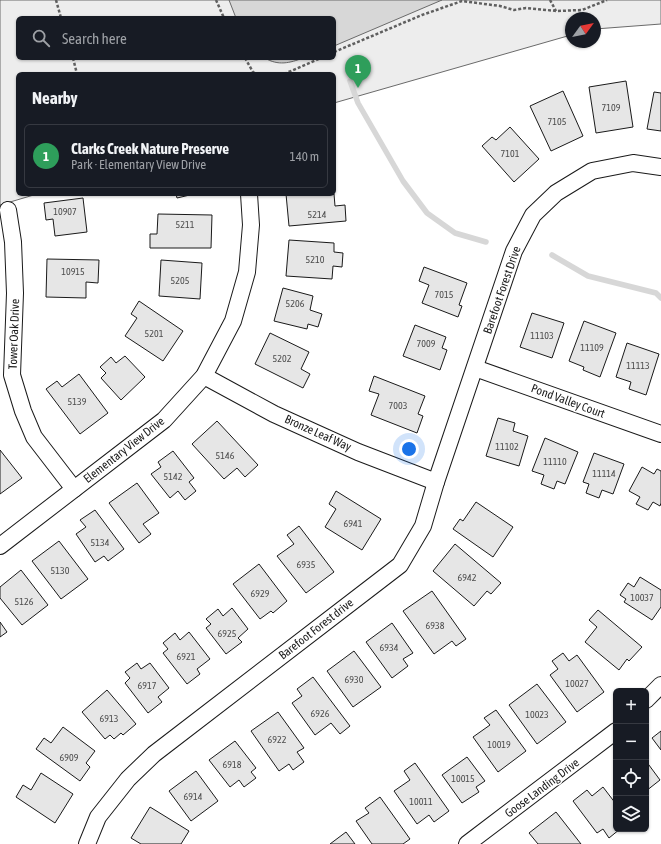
<!DOCTYPE html>
<html lang="en">
<head>
<meta charset="utf-8">
<style>
  :root { --surface:#171b24; --page:#242831; --text:#f1f3f6; --muted:#9ea1a6; --line:#363941; --accent:#8c9099 }
  body { margin:0; font-family:"Asap Condensed",sans-serif; background:var(--page); color:var(--text) }
  .controls { position:absolute; right:12px; bottom:12px; display:grid; overflow:hidden; border-radius:6px; box-shadow:0 1px 3px #0004 }
  .controls button { width:36px; height:36px; display:grid; place-items:center; padding:0; border:0; border-bottom:1px solid var(--line); background:var(--surface); color:var(--text); font:20px sans-serif }
  .compass { position:absolute; left:565px; top:12px; width:36px; height:36px; border-radius:50%; background:var(--surface); box-shadow:0 1px 3px #0004; rotate:57deg }
  .you { position:absolute; left:409px; top:449px; width:14px; height:14px; margin:-10px; border:3px solid #fff; border-radius:50%; background:#1a73e8; box-shadow:0 0 0 6px #1a73e833 }
  .badge { display:grid; place-items:center; width:26px; height:26px; border-radius:50%; background:var(--accent); color:#fff; font-size:13px; font-weight:700 }
  .pin { position:absolute; translate:-50% -33px; filter:drop-shadow(0 1px 2px #0008) }
  .pin::after { content:''; position:absolute; top:21px; width:14px; height:12px; background:inherit; clip-path:polygon(0 0,100% 0,50% 100%) }
  .list { margin:0; padding:0; list-style:none }
  h2 { display:flex; justify-content:space-between; align-items:center; height:52px; margin:0; padding:0 16px; font-size:17px }
  h2 small { font-size:13px; font-weight:400; color:var(--muted) }
  .list li { display:grid; grid-template-columns:26px 1fr auto; gap:12px; align-items:center; box-sizing:border-box; height:64px; margin:0 8px 8px; padding:0 8px; border:1px solid var(--line); border-radius:6px }
  .list b { display:block; font-size:15px; white-space:nowrap }
  .list p { margin:0; font-size:13px; white-space:nowrap; color:var(--muted) }
  .list em { font-size:13px; font-style:normal; color:var(--muted) }
  .icon { flex:none; width:22px; height:22px; fill:none; stroke:currentColor; stroke-width:2; stroke-linecap:round; stroke-linejoin:round }
  .map { position:relative; flex:none; width:661px; height:844px; overflow:hidden }
  .search { position:absolute; background:var(--surface); box-shadow:0 1px 3px #0004; left:16px; top:16px; width:320px; height:44px; display:flex; align-items:center; gap:10px; box-sizing:border-box; padding:0 14px; border-radius:6px; color:var(--muted); font-size:15px }
  .panel { position:absolute; background:var(--surface); box-shadow:0 1px 3px #0004; left:16px; top:72px; width:320px; height:124px; border-radius:6px }
  .map>svg:first-child { display:block }
</style>
</head>
<body>
<div class="map">
<svg width="661" height="844" viewBox="0 0 661 844">
  <rect width="100%" height="100%" fill="#fff"/>
  <path fill="#ededed" stroke="#6a6a6a" fill-rule="evenodd" d="M 0,0 L 661,0 L 661,24 L 595,29 L 595,18 L 571,18 L 571,35 L 334,103 L 334,74 L 18,74 L 18,194 L 37,194 L 0,205 ZM 18,18 L 334,18 L 334,58 L 18,58 Z"/>
  <g fill="#d7d7d7" stroke="#6a6a6a">
    <polygon points="229,0 442,0 334,46 334,18 236,18"/>
    <path d="M 265,58 L 303,58 C 290,63 278,66 265,58 Z"/>
  </g>
  <g fill="none" stroke-linecap="round" stroke-linejoin="round">
    <g stroke="#d7d7d7" stroke-width="5.5">
      <polyline points="350,81 358,103 403,181 427,213 455,233 486,242"/>
      <polyline points="552,255 588,276 656,293 661,298"/>
    </g>
  </g>
  <g fill="#e6e6e6" stroke="#1a1a1a">
    <polygon points="626,81 633,127 596,133 589,87"/>
    <polygon points="563,91 583,136 551,151 530,106"/>
    <polygon points="654,92 661,93 661,131 647,129"/>
    <polygon points="510,127 539,159 514,182 482,146 492,137 496,140"/>
    <polygon points="176,194 194,194 177,198"/>
    <polygon points="286,194 334,194 335,206 345,205 346,221 289,226"/>
    <polygon points="83,198 87,232 55,236 53,219 46,220 44,203"/>
    <polygon points="158,214 212,215 211,248 150,248 150,234 157,234"/>
    <polygon points="289,240 334,243 334,252 343,253 342,267 333,266 332,279 286,276"/>
    <polygon points="47,259 99,260 98,283 86,282 86,298 46,297"/>
    <polygon points="161,260 202,263 200,299 159,296"/>
    <polygon points="424,267 467,283 459,305 462,306 458,317 422,303 429,285 419,281"/>
    <polygon points="283,288 313,296 310,310 322,314 318,327 308,324 307,329 274,321"/>
    <polygon points="139,301 183,331 163,361 125,336 137,318 131,314"/>
    <polygon points="532,313 564,323 552,358 520,347"/>
    <polygon points="584,321 616,333 600,377 583,370 584,367 569,361"/>
    <polygon points="415,325 446,337 442,348 447,350 440,370 403,356"/>
    <polygon points="270,333 309,352 301,369 310,374 303,388 255,364"/>
    <polygon points="627,343 659,354 646,395 629,389 631,382 616,377"/>
    <polygon points="125,356 145,377 121,400 101,378 106,373 100,367 111,357 116,363"/>
    <polygon points="79,374 108,413 80,434 46,389 57,381 62,387"/>
    <polygon points="374,376 425,396 418,414 423,416 417,433 371,415 379,394 369,391"/>
    <polygon points="498,418 515,423 513,431 528,436 519,466 486,456"/>
    <polygon points="217,421 258,465 245,477 237,468 224,479 192,444"/>
    <polygon points="545,438 578,452 565,484 557,481 554,489 541,484 544,475 532,471"/>
    <polygon points="0,450 22,478 0,494"/>
    <polygon points="173,451 194,478 189,482 196,491 185,500 178,491 170,498 151,474 161,467 158,462"/>
    <polygon points="594,453 624,464 613,494 602,490 599,498 586,493 589,484 583,482"/>
    <polygon points="642,467 654,474 657,469 661,471 661,503 660,506 653,502 648,510 636,504 640,497 629,491"/>
    <polygon points="137,483 159,513 143,524 151,534 139,543 109,503"/>
    <polygon points="336,491 381,519 362,550 325,527 336,509 329,504"/>
    <polygon points="476,502 513,527 493,557 453,529 460,519 463,521"/>
    <polygon points="95,510 124,549 108,561 104,556 95,562 76,534 86,527 80,520"/>
    <polygon points="299,526 334,572 306,593 277,556 294,544 287,535"/>
    <polygon points="59,541 88,579 61,599 32,561"/>
    <polygon points="455,544 501,583 491,594 487,591 474,606 433,571"/>
    <polygon points="259,564 287,601 273,613 271,611 260,619 233,584"/>
    <polygon points="21,570 48,605 22,625 0,598 0,587"/>
    <polygon points="640,577 661,590 661,607 652,620 624,602 626,599 620,595 628,583 634,587"/>
    <polygon points="432,591 466,639 456,646 452,641 434,654 403,611"/>
    <polygon points="232,608 248,629 238,638 242,642 226,654 206,628 211,624 206,619 218,609 223,616"/>
    <polygon points="598,610 642,647 629,661 627,659 619,670 585,642 597,627 589,620"/>
    <polygon points="0,622 7,632 0,637"/>
    <polygon points="392,623 413,653 403,659 408,666 392,678 366,642"/>
    <polygon points="189,632 210,659 197,669 200,674 187,684 163,653 168,649 163,643 175,633 180,640"/>
    <polygon points="354,651 381,687 353,707 327,671"/>
    <polygon points="563,653 569,661 577,655 604,692 577,712 550,675 558,669 552,661"/>
    <polygon points="137,663 141,669 150,663 169,688 158,697 162,702 148,713 125,683 130,678 125,672"/>
    <polygon points="313,677 350,726 340,734 331,723 315,735 292,703 302,696 297,689"/>
    <polygon points="537,684 566,722 537,744 509,705"/>
    <polygon points="107,690 136,724 123,735 121,733 114,739 110,735 105,739 82,712"/>
    <polygon points="496,710 526,751 498,772 473,737 490,725 484,718"/>
    <polygon points="278,712 304,748 297,752 304,762 293,770 289,764 279,771 251,731"/>
    <polygon points="63,727 95,751 86,763 90,767 80,781 36,749 44,738 51,743"/>
    <polygon points="661,731 661,750 652,738"/>
    <polygon points="235,741 256,768 251,772 256,778 244,787 239,780 230,787 209,760"/>
    <polygon points="467,757 485,781 476,787 479,792 462,803 442,775"/>
    <polygon points="646,761 660,780 646,791"/>
    <polygon points="415,763 449,811 434,822 429,815 417,824 394,791 410,780 404,771"/>
    <polygon points="196,771 218,801 191,821 169,791"/>
    <polygon points="41,773 73,794 55,823 16,797 23,785 31,790"/>
    <polygon points="603,787 616,804 616,818 614,820 616,822 616,829 620,829 609,838 603,829 597,833 573,801 587,790 592,796"/>
    <polygon points="380,797 410,839 403,844 372,844 356,821 369,813 365,808"/>
    <polygon points="150,807 189,831 181,844 141,844 131,838"/>
    <polygon points="556,812 581,844 538,844 529,833"/>
    <polygon points="346,832 355,844 330,844"/>
  </g>
  <g fill="none" stroke-linecap="round" stroke-linejoin="round">
    <g stroke="#1a1a1a" stroke-width="18">
      <g id="street">
        <polyline points="8,210 13,242 15,293 12,375 23,411 34,437 74,489"/>
        <polyline points="475,368 661,434"/>
        <polyline points="204,376 274,414 358,452 436,482"/>
        <polyline points="0,546 164,420 204,376 233,321 247,272 251,225 249,194"/>
        <polyline points="646,700 661,685"/>
        <polyline points="87,844 98,817 128,779 154,754 400,565 423,526 436,482 514,251 533,215 556,193 592,171 633,163 661,167"/>
        <polyline points="467,844 616,731"/>
      </g>
    </g>
    <g stroke="#5f5f5f" stroke-width="2.5" stroke-dasharray="3 2" stroke-linecap="butt">
      <polyline points="56,0 61,18"/>
      <polyline points="216,0 224,18"/>
      <polyline points="550,0 556,11"/>
      <polyline points="334,52 422,15 462,1 500,6 514,10 526,8 557,11 582,10 607,0"/>
      <polyline points="73,58 77,74"/>
      <polyline points="245,58 253,72 256,74"/>
      <polyline points="284,74 321,58"/>
    </g>
    <use href="#street" stroke="#fff" stroke-width="16"/>
  </g>
  <g text-anchor="middle" stroke-width="3" stroke-linejoin="round" paint-order="stroke">
    <g font-size="10" fill="#4d4d4d">
      <text x="611" y="111">7109</text>
      <text x="557" y="125">7105</text>
      <text x="510" y="157">7101</text>
      <text x="65" y="215">10907</text>
      <text x="317" y="218">5214</text>
      <text x="185" y="228">5211</text>
      <text x="315" y="263">5210</text>
      <text x="73" y="275">10915</text>
      <text x="180" y="284">5205</text>
      <text x="444" y="298">7015</text>
      <text x="295" y="307">5206</text>
      <text x="154" y="337">5201</text>
      <text x="542" y="339">11103</text>
      <text x="426" y="347">7009</text>
      <text x="592" y="351">11109</text>
      <text x="282" y="362">5202</text>
      <text x="638" y="369">11113</text>
      <text x="77" y="405">5139</text>
      <text x="398" y="409">7003</text>
      <text x="507" y="450">11102</text>
      <text x="225" y="459">5146</text>
      <text x="555" y="465">11110</text>
      <text x="604" y="477">11114</text>
      <text x="173" y="480">5142</text>
      <text x="353" y="527">6941</text>
      <text x="100" y="546">5134</text>
      <text x="306" y="568">6935</text>
      <text x="60" y="574">5130</text>
      <text x="467" y="581">6942</text>
      <text x="260" y="597">6929</text>
      <text x="642" y="601">10037</text>
      <text x="24" y="605">5126</text>
      <text x="435" y="629">6938</text>
      <text x="227" y="637">6925</text>
      <text x="389" y="651">6934</text>
      <text x="186" y="660">6921</text>
      <text x="354" y="683">6930</text>
      <text x="577" y="687">10027</text>
      <text x="147" y="689">6917</text>
      <text x="320" y="717">6926</text>
      <text x="537" y="718">10023</text>
      <text x="109" y="722">6913</text>
      <text x="277" y="743">6922</text>
      <text x="499" y="748">10019</text>
      <text x="69" y="761">6909</text>
      <text x="232" y="768">6918</text>
      <text x="463" y="782">10015</text>
      <text x="193" y="800">6914</text>
      <text x="421" y="805">10011</text>
    </g>
    <g font-size="12" fill="#1a1a1a" stroke="#fff">
      <text transform="translate(502 290) rotate(-71)" y="4">Barefoot Forest Drive</text>
      <text transform="translate(14 334) rotate(-88)" y="4">Tower Oak Drive</text>
      <text transform="translate(568 401) rotate(20)" y="4">Pond Valley Court</text>
      <text transform="translate(318 433) rotate(24)" y="4">Bronze Leaf Way</text>
      <text transform="translate(124 450) rotate(-38)" y="4">Elementary View Drive</text>
      <text transform="translate(316 629) rotate(-38)" y="4">Barefoot Forest drive</text>
      <text transform="translate(542 788) rotate(-37)" y="4">Goose Landing Drive</text>
    </g>
  </g>
</svg>
<div class="controls">
<button>+</button>
<button>−</button>
<button><svg class="icon" aria-label="locate" viewBox="0 0 24 24"><circle cx="12" cy="12" r="6"/><path d="M12 2v4M12 18v4M2 12h4M18 12h4"/></svg></button>
<button><svg class="icon" aria-label="layers" viewBox="0 0 24 24"><path d="M12 4l9 5-9 5-9-5zM3 14l9 5 9-5"/></svg></button>
</div>
<svg class="compass" viewBox="-18 -18 36 36"><path d="M0-13l5 13h-10z" fill="#e53935"/><path d="M0 13l5-13h-10z" fill="#9ea1a6"/></svg>
<div class="you"></div>
<div class="pin badge" style="left:358px;top:88px;background:#2e9e5b">1</div>
<div class="search"><svg class="icon" aria-label="search" viewBox="0 0 24 24"><circle cx="10" cy="10" r="6"/><path d="M15 15l6 6"/></svg>Search here</div>
<section class="panel">
<h2>Nearby<small></small></h2>
<ul class="list">
<li><span class="badge" style="background:#2e9e5b">1</span><div><b>Clarks Creek Nature Preserve</b><p>Park · Elementary View Drive</p></div><em>140 m</em></li>
</ul>
</section>
</div>
</body>
</html>
